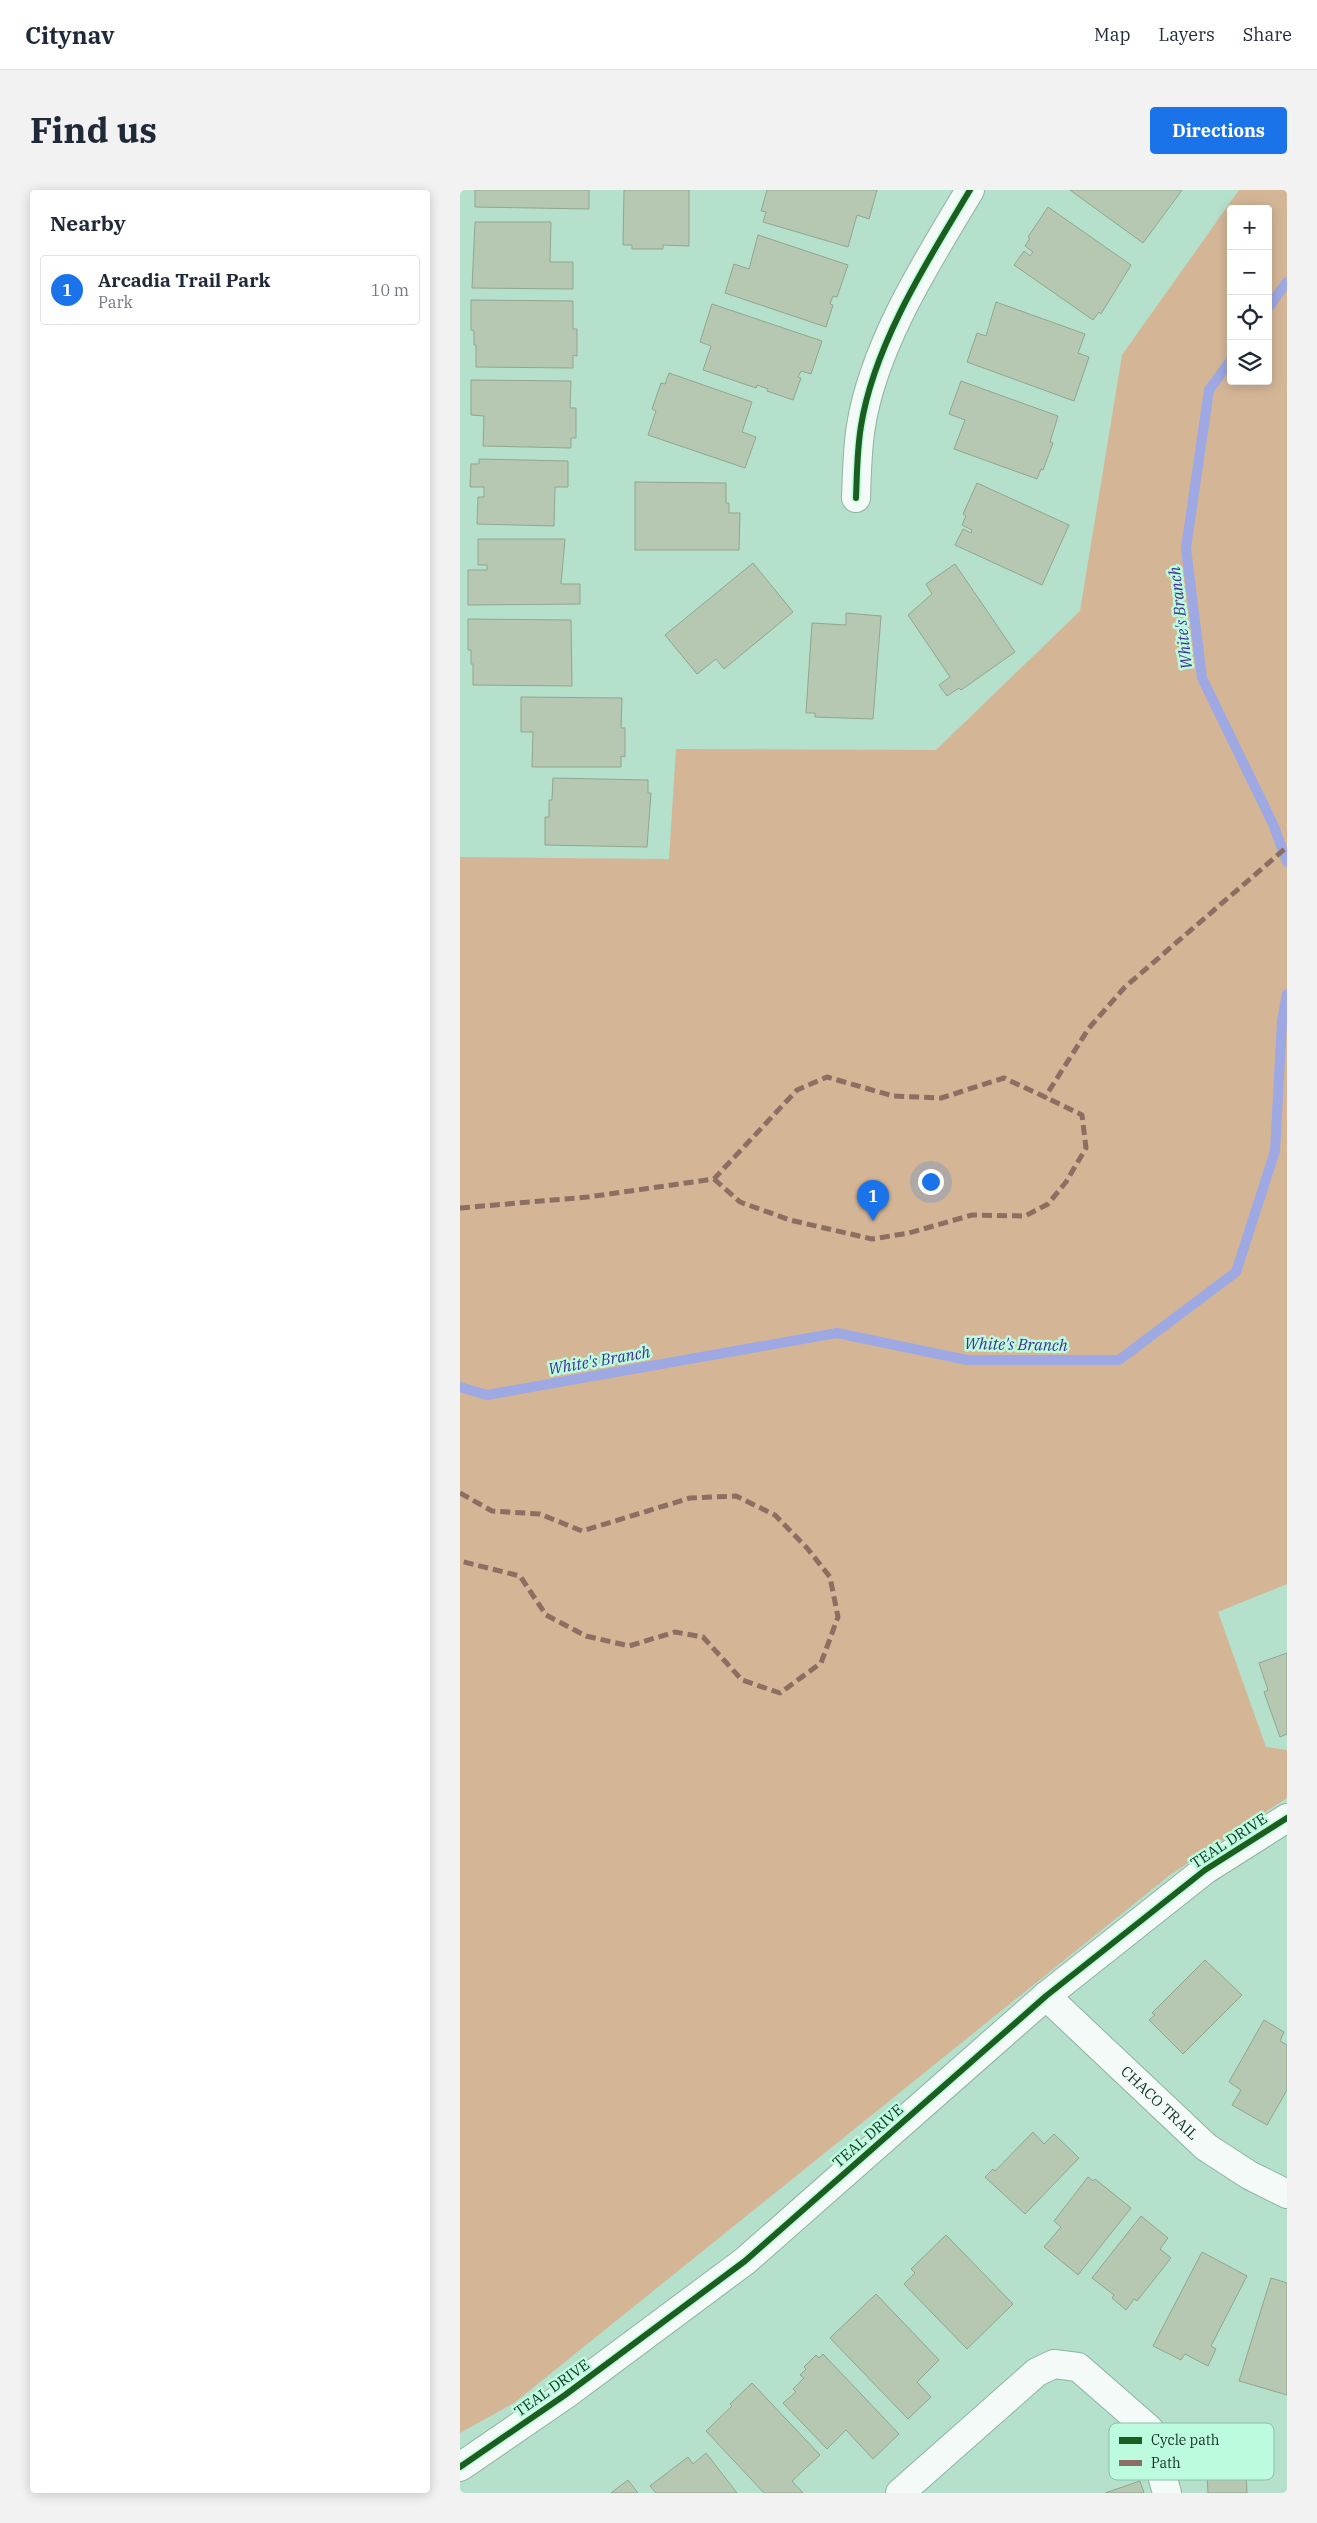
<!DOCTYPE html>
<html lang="en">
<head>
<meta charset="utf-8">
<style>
  :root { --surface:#fff; --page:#f2f2f3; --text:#1f2937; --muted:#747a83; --line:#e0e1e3; --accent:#1a73e8 }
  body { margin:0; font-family:"IBM Plex Serif",serif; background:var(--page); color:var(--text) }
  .controls { position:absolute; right:15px; top:15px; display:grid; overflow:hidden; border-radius:5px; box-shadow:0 2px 12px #0003 }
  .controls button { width:45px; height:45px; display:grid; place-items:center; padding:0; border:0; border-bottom:1px solid var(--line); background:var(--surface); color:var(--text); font:25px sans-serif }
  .you { position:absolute; left:470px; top:991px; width:18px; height:18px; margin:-12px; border:4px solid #fff; border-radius:50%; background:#1a73e8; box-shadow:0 0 0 8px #1a73e833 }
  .badge { display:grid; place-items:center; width:32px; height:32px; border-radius:50%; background:var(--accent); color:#fff; font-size:16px; font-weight:700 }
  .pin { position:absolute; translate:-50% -41px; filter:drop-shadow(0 1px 2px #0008) }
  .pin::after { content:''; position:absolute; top:26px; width:18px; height:15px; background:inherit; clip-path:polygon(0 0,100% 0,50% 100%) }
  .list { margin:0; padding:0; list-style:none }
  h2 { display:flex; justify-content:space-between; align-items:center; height:65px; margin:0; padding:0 20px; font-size:21px }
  h2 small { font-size:16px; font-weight:400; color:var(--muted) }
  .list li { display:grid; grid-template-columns:32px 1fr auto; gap:15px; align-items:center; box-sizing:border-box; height:70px; margin:0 10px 10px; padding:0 10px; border:1px solid var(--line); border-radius:5px }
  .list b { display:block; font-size:19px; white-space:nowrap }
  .list p { margin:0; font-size:16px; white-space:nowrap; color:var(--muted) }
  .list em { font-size:16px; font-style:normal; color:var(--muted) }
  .icon { flex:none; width:28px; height:28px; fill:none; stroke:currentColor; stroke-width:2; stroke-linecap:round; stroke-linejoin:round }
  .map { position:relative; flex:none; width:827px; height:2303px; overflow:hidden; border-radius:5px }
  header { display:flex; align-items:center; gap:30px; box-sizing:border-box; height:70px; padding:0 25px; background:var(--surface); border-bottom:1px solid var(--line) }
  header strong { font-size:24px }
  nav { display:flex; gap:28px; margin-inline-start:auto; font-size:18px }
  .intro { display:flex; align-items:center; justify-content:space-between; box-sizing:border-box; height:120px; padding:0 30px }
  h1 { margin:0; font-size:35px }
  .button { padding:12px 22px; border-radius:5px; background:var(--accent); color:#fff; font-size:18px; font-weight:700 }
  main { display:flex; gap:30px; padding:0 30px }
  aside { flex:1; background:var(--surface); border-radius:5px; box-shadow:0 2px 12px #0003 }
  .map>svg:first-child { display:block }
</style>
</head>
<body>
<header>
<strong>Citynav</strong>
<nav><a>Map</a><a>Layers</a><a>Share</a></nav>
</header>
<div class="intro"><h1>Find us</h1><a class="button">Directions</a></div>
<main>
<aside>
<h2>Nearby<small></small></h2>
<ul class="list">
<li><span class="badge">1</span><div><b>Arcadia Trail Park</b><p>Park</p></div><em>10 m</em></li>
</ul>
</aside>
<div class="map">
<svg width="827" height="2303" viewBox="0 0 827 2303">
  <rect width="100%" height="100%" fill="#b4e0cc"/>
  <path fill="#d4b697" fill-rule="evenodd" d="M 779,0 L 827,0 L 827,1394 L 758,1422 L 806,1557 L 827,1560 L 827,1608 L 710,1685 L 54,2213 L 0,2243 L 0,667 L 209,669 L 216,559 L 476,560 L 620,421 L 662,165 ZM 771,19 L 808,19 L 808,191 L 771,191 Z"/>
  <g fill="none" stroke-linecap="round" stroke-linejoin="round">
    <g stroke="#9ea8e2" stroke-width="10">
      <polyline points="808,118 827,92"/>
      <polyline points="771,170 749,200 726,358 742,488 813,634 827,672"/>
      <polyline points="0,1197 27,1205 377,1143 507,1170 659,1170 776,1082 815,961 822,831 827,804"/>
    </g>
  </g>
  <g fill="#b6c8b2" stroke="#92a58e">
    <polygon points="15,0 129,0 129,19 15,17"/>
    <polygon points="164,0 229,0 229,56 203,55 203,59 172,59 172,55 163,55"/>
    <polygon points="307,0 417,0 409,29 397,25 388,57 303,32 306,22 301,21"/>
    <polygon points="610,0 722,0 683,53"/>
    <polygon points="588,17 671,75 641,124 639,122 633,130 554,75 564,61 570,66 573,62 565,56 570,48 568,47"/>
    <polygon points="15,32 91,32 90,72 113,72 113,99 12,98"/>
    <polygon points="298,45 388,75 377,107 373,106 370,114 373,115 366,137 265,103 274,74 289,79"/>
    <polygon points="11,110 113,111 113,139 117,139 117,166 113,165 113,178 16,177 16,155 14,155 14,141 11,140"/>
    <polygon points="536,112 625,144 618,163 629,167 614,211 507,172 517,143 526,146"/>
    <polygon points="252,114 362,151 351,184 341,181 338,187 341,188 333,210 307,201 308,199 297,195 296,198 243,180 251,156 240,152"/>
    <polygon points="209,183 292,212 282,242 296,247 285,278 188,245 196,221 192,219 201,193 205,194"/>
    <polygon points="11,190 111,191 110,218 116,218 116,248 111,248 111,258 23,256 24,226 11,225"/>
    <polygon points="501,191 598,226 590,252 593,253 583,280 581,279 577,289 494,259 505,230 489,224"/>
    <polygon points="19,269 108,271 108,297 95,297 94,336 17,334 18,307 24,307 24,297 10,297 11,274 19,274"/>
    <polygon points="175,292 266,293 266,313 269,313 269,323 280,323 279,360 175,360"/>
    <polygon points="517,293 609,335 582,395 495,355 503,339 511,343 512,340 502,335 506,326 503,324"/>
    <polygon points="18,349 105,349 101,394 120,394 120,414 8,415 8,380 27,380 27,375 18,375"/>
    <polygon points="293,373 333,422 264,479 256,469 237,484 205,445"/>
    <polygon points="495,374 555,462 501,500 499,498 487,506 479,495 490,487 448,425 472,404 466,394"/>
    <polygon points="386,423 421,426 413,529 355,527 355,523 346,523 352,433 386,435"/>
    <polygon points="8,429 111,430 112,496 13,495 13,474 11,474 11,460 8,460"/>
    <polygon points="61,507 162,508 161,538 165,538 165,567 161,566 161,577 72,577 73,542 61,542"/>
    <polygon points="93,588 188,590 188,603 191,603 187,657 85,655 85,627 89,627 89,610 92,610"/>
    <polygon points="827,1463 827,1544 820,1547 804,1502 808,1500 799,1473"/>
    <polygon points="745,1770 782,1805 723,1864 689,1830 695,1825 692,1823"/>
    <polygon points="804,1830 824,1842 820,1851 827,1855 827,1900 807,1935 772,1915 781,1900 769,1892"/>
    <polygon points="573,1942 584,1954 594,1944 619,1968 565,2024 525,1987 533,1979 535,1981"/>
    <polygon points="628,1987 633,1991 635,1989 671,2018 618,2085 584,2057 601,2037 594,2031"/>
    <polygon points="681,2026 708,2048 700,2059 711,2068 677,2111 674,2109 666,2120 652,2108 654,2105 632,2088"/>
    <polygon points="486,2045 553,2114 507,2159 444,2094 455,2083 451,2079"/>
    <polygon points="742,2062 787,2086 751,2156 756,2159 748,2176 725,2164 721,2170 693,2156"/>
    <polygon points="811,2088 827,2093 827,2205 779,2191"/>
    <polygon points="416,2104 479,2170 457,2192 471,2207 448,2229 370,2148"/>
    <polygon points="363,2164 439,2244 413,2269 386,2240 367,2259 323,2213 336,2202 333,2199 344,2188 340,2185 346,2179 344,2177 356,2165 359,2168"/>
    <polygon points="292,2193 360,2265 332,2291 343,2303 304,2303 246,2241 272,2216 270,2214"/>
    <polygon points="246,2263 277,2303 196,2303 190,2296 228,2267 233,2274"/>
    <polygon points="786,2283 787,2303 748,2303 747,2285"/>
    <polygon points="168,2290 178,2303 151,2303"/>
    <polygon points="680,2291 684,2303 645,2303"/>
  </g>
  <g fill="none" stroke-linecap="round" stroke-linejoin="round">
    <g stroke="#90b2a3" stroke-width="30">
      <g id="minor">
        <path d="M 396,308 C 397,284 397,260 401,236 C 414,154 468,70 510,0"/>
        <path id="s1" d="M 586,1806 L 746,1957 L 789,1985 L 827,2004"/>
        <polyline points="0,2277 105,2205 285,2071 586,1806 745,1680 827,1628"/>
        <polyline points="440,2303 577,2182 594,2174 618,2177 689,2239 707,2303"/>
      </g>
    </g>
    <use href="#minor" stroke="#f4faf7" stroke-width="28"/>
    <g stroke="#8d6e63" stroke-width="5" stroke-dasharray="10 5" stroke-linecap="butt">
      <polyline points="254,989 280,1012 330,1030 412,1049 449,1043 512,1025 565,1026 588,1014 606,992 626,958 622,925 585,907"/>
      <polyline points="0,1018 128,1007 254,989 337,900 367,887 433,906 481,908 544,888 585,907 629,838 665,797 827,657"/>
      <polyline points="0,1303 32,1321 80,1324 122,1341 230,1308 276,1306 315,1325 347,1358 370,1387 378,1427 361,1473 320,1503 282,1490 243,1447 215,1442 169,1456 126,1446 86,1425 60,1386 0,1371"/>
    </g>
    <g stroke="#bdfbde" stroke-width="9">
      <g id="cycleway">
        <path d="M 396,308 C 397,284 397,260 401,236 C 414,154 468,70 510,0"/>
        <polyline points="0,2277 105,2205 285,2071 586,1806 745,1680 827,1628"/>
      </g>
    </g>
    <use href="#cycleway" stroke="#1b5e20" stroke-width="6"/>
  </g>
  <g text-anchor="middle" stroke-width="5" stroke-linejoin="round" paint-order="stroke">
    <g font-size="15" fill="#103224" stroke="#bdfbde">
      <text transform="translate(769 1651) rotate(-33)" y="5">TEAL DRIVE</text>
      <text dy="5" stroke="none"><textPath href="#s1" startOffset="156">CHACO TRAIL</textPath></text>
      <text transform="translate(408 1946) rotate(-41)" y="5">TEAL DRIVE</text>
      <text transform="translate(92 2198) rotate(-35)" y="5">TEAL DRIVE</text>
    </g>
    <g font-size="16" font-style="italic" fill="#412f96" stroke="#bdfbde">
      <text transform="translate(720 428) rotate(-97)" y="6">White's Branch</text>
      <text transform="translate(556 1154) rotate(1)" y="6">White's Branch</text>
      <text transform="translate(139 1170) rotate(-10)" y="6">White's Branch</text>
    </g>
  </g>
  <rect x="649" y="2233" width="165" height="57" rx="8" fill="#bdfbde" stroke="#89bfa6" stroke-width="1"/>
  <rect x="659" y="2247" width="23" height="7" fill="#1b5e20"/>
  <rect x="659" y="2270" width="23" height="6" fill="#8d6e63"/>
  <g font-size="14" fill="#103224">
    <text x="691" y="2255">Cycle path</text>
    <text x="691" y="2278">Path</text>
  </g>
</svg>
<div class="controls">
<button>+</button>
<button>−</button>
<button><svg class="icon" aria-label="locate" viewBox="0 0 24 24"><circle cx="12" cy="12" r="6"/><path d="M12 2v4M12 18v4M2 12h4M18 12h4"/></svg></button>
<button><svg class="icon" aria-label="layers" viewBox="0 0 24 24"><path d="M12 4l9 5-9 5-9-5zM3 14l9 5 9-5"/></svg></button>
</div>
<div class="you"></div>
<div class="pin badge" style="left:413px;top:1031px">1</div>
</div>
</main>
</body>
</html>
